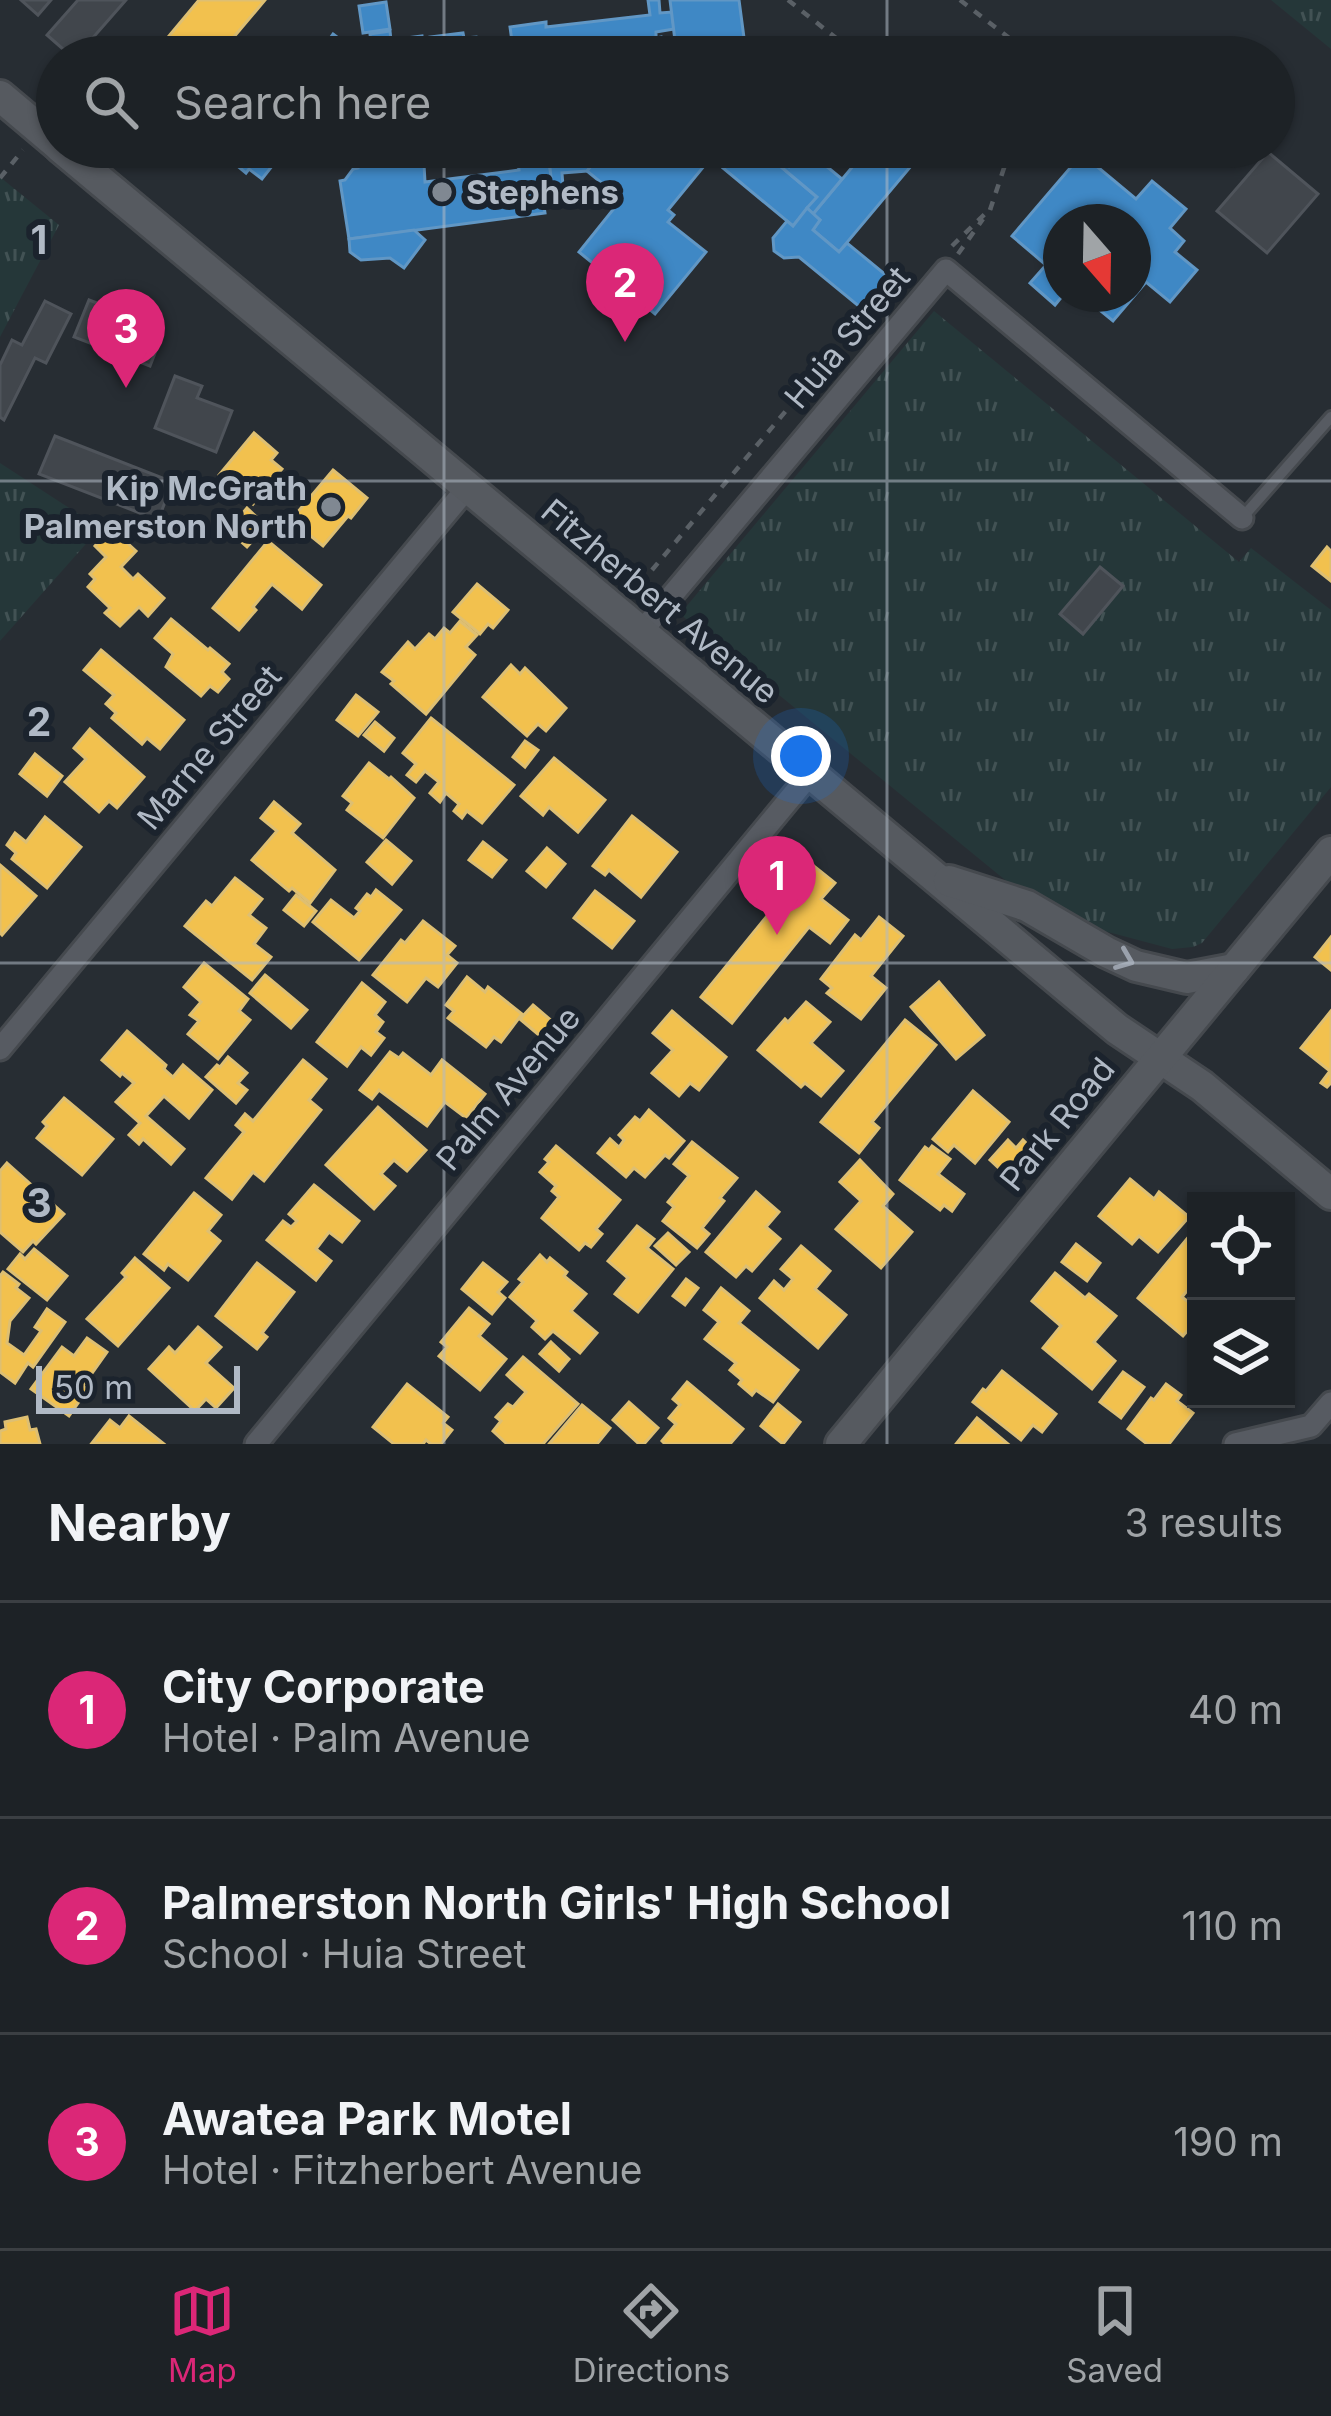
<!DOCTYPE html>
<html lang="en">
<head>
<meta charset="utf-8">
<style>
  :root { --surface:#1d2226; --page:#2a2f32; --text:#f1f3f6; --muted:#a0a4a7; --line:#3b3f43; --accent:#db2777 }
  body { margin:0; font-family:Inter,sans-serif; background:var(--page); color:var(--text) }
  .controls { position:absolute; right:36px; bottom:36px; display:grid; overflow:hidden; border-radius:0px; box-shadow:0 3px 9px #0004 }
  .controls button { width:108px; height:108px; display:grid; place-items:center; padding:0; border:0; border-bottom:3px solid var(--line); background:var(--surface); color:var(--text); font:60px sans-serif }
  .compass { position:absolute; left:1043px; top:204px; width:108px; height:108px; border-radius:50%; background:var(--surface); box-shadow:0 3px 9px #0004; rotate:160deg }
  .scale { position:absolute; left:36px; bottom:30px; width:204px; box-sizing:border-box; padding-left:12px; border:6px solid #b0b9c5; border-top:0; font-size:33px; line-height:42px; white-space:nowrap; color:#b0b9c5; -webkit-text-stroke:9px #1b232d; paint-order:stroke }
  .you { position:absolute; left:801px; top:756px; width:42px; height:42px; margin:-30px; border:9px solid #fff; border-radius:50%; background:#1a73e8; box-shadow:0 0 0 18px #1a73e833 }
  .badge { display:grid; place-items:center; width:78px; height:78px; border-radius:50%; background:var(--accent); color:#fff; font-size:39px; font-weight:700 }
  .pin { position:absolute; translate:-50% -99px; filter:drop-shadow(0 3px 6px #0008) }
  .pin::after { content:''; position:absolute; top:63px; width:42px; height:36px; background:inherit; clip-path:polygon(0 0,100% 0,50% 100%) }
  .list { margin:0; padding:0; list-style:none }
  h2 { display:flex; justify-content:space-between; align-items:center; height:156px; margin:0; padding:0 48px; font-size:51px }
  h2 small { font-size:39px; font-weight:400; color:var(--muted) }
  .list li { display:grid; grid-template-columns:78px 1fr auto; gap:36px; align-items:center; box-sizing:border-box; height:216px; padding:0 48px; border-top:3px solid var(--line) }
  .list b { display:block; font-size:45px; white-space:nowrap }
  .list p { margin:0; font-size:39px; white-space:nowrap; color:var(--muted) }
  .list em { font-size:39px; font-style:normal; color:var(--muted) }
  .icon { flex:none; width:66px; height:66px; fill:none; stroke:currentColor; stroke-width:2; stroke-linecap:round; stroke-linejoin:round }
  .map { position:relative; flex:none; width:1331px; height:1444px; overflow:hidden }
  .search { position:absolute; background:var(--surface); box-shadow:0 3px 9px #0004; left:36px; right:36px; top:36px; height:132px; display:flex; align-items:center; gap:30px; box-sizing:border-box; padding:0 42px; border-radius:66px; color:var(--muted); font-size:45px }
  .sheet { height:804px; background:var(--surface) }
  nav { display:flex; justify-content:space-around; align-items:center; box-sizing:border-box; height:168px; border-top:3px solid var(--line); background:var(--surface); font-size:33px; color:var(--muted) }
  nav a { display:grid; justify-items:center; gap:6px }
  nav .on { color:var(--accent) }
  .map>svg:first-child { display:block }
</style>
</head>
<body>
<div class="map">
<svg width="1331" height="1444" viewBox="0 0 1331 1444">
  <defs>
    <pattern id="park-tufts" width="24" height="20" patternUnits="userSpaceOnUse" patternTransform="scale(3)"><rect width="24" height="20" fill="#253739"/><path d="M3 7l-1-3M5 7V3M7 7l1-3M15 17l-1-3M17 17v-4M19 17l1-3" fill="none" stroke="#425254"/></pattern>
  </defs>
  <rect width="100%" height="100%" fill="#272d33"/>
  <g fill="url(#park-tufts)">
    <polygon points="1271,0 1331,0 1331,49"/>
    <polygon points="0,177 59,225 0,337"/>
    <polygon points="934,311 1239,562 1251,548 1331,610 1331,787 1202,943 1193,947 1172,949 1093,928 1010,884 680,614"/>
    <polygon points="0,463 100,528 0,641"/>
  </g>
  <g fill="#f2c14e" stroke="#debf72" stroke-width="3">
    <polygon points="199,0 265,0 217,57 157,57 154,54"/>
    <polygon points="254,433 277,453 271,460 282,469 253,504 219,475"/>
    <polygon points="333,470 367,498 351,518 348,516 323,546 291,520"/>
    <polygon points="247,508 266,526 247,547 228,530"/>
    <polygon points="111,528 136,551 121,567 133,579 138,574 164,598 148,616 139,607 120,626 105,613 110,608 88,587 95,579 90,574 106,557 95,546"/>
    <polygon points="268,541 321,585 302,609 272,584 253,607 256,610 239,630 213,608"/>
    <polygon points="1327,547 1331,551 1331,581 1312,566"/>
    <polygon points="477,584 508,610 493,628 488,624 480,634 453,612"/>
    <polygon points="171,619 208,650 210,648 229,664 222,672 229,679 218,692 210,686 201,696 166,667 173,654 155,638"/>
    <polygon points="460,621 477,635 466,647 475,655 426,714 391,684 394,681 382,672 408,642 415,649 429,634 435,639 444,628 450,633"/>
    <polygon points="101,650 184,720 160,749 147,738 142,744 112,718 116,713 106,704 114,695 84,670"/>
    <polygon points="511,665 520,674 525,668 566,708 546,731 538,724 527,736 483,697"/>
    <polygon points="356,695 378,712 358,736 337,720"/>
    <polygon points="431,718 514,785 482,823 467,811 462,818 454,811 459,804 446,793 440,802 430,793 439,782 425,771 416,782 407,775 416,764 403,753"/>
    <polygon points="375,722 394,738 384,751 364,735"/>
    <polygon points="90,729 144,777 117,808 109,801 99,812 65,782 86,759 74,748"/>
    <polygon points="525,741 538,750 525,767 513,757"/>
    <polygon points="35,754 62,776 47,796 20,774"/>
    <polygon points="554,758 605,800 578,832 549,807 543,815 521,796"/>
    <polygon points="369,763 389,779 391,777 414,798 383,838 347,810 352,803 343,796"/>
    <polygon points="274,802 300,824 292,833 335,870 310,903 292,888 289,891 252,860 277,831 261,818"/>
    <polygon points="632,816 677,852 641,897 609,870 605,875 593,866"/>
    <polygon points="45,817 81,847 47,888 12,859 16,853 7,845 15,833 26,842"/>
    <polygon points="386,840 411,861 392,884 367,862"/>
    <polygon points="483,842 506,860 492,877 469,860"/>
    <polygon points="547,848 565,864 546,887 527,871"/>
    <polygon points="810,863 835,883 821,899 848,920 830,943 809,927 732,1023 701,997"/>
    <polygon points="0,865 36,896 2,935 0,933"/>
    <polygon points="235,878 262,899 249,915 266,928 254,944 271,957 252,980 185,926 206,901 212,906"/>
    <polygon points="376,890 401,910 359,960 313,922 331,900 354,918 360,911 356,908 367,894 371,897"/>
    <polygon points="595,891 634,921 612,948 574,918"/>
    <polygon points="296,895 316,911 304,926 284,910"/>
    <polygon points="879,917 903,936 871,976 886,988 861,1019 827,993 832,988 821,979 855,935 861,940"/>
    <polygon points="423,921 455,946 447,955 457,963 438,987 426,978 407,1002 373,975 401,940 405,943"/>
    <polygon points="1331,937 1331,970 1315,957"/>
    <polygon points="204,963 248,999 239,1011 250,1020 218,1059 188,1034 199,1021 190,1015 201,1002 184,987"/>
    <polygon points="265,975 307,1010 291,1028 250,993"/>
    <polygon points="467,977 485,992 488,987 522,1014 501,1042 494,1037 486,1047 448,1018 454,1011 446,1005"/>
    <polygon points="939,982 984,1035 956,1059 911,1007"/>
    <polygon points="362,983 385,1002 375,1015 383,1022 376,1032 384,1038 371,1055 361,1047 347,1066 317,1042"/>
    <polygon points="806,1002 830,1022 811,1043 843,1071 821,1096 805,1083 801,1087 758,1050 785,1019 788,1022"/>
    <polygon points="533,1005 553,1022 540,1036 520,1019"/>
    <polygon points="672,1011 726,1057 699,1090 690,1083 679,1096 652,1073 673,1050 653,1033"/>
    <polygon points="1331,1011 1331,1083 1327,1087 1321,1083 1330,1071 1301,1048"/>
    <polygon points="905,1020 936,1045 872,1122 879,1128 859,1153 821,1122"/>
    <polygon points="127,1031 166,1065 164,1069 173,1077 183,1065 212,1090 189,1118 164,1096 146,1116 184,1149 171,1164 143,1139 139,1144 129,1135 140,1123 116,1102 134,1083 122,1073 120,1076 102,1060"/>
    <polygon points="390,1052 399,1058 403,1053 431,1075 442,1060 485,1094 466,1118 445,1102 427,1126 379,1090 372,1099 360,1090"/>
    <polygon points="228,1057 247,1073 238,1083 247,1090 236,1103 206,1077 217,1065 220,1067"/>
    <polygon points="303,1060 326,1079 309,1100 321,1110 264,1181 253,1172 232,1199 206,1178 244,1132 236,1125 245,1114 253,1121"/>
    <polygon points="973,1091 1009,1122 975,1163 954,1145 948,1152 933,1139"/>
    <polygon points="64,1098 113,1139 82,1175 37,1138 47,1126 43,1122"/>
    <polygon points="378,1107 426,1150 407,1171 394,1160 381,1174 395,1186 374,1209 326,1165"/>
    <polygon points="649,1110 684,1141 669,1158 665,1155 645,1177 634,1168 626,1177 598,1153 610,1139 619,1147 624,1140 619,1135 635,1117 640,1121"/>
    <polygon points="1008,1140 1016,1148 1023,1140 1031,1148 1004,1173 990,1160"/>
    <polygon points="692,1142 737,1178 720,1198 724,1201 702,1228 709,1234 697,1248 663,1221 674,1207 668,1202 689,1176 674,1164"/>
    <polygon points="556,1146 620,1200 596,1229 602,1234 591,1247 585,1243 579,1250 542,1218 559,1197 552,1191 556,1186 540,1172 549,1162 545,1159"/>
    <polygon points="932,1146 950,1159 938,1174 964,1194 952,1211 944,1205 940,1210 900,1180 925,1147 929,1150"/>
    <polygon points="860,1160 893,1194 883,1206 912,1232 881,1268 836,1229 861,1201 840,1182"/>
    <polygon points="7,1163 64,1214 36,1244 33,1241 23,1252 0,1232 0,1171"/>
    <polygon points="1130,1179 1154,1199 1159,1192 1189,1217 1158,1252 1139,1236 1132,1244 1099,1216"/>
    <polygon points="314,1185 359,1221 342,1242 329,1232 316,1249 331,1261 316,1280 267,1240 283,1221 291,1227 297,1221 289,1214"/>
    <polygon points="756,1192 779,1212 766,1227 780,1239 752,1271 746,1266 736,1277 706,1252"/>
    <polygon points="194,1193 221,1215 208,1231 220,1241 188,1280 168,1264 164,1270 144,1254"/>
    <polygon points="637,1226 654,1239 647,1248 673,1269 638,1312 615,1294 628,1278 608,1261"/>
    <polygon points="1196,1228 1196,1280 1182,1297 1196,1308 1196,1321 1183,1336 1138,1298"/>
    <polygon points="668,1233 689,1252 676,1265 655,1246"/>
    <polygon points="1076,1244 1100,1263 1087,1281 1062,1262"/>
    <polygon points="801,1246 830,1271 815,1289 846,1315 818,1348 760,1298 774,1281 784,1290 793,1279 781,1269"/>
    <polygon points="34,1249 67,1276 47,1300 8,1269 20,1254 25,1259"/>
    <polygon points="540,1255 547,1262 550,1258 567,1272 564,1276 586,1294 571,1311 597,1333 580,1353 553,1331 545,1339 532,1327 537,1321 510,1297 523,1282 519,1279"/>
    <polygon points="135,1258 169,1288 118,1346 87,1319 126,1277 122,1273"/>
    <polygon points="257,1263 294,1292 262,1333 267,1337 257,1349 216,1316"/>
    <polygon points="483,1263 507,1282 498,1292 505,1298 492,1314 462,1289"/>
    <polygon points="3,1272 19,1284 16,1288 29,1298 10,1321 7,1343 24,1355 41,1331 35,1327 47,1309 65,1322 33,1367 28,1363 15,1383 0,1372 0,1276"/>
    <polygon points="1055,1273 1085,1298 1089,1294 1116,1316 1094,1342 1115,1361 1092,1389 1043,1348 1061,1326 1032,1301"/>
    <polygon points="686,1279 698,1288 685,1305 673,1296"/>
    <polygon points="721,1288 749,1311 739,1323 798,1370 773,1402 756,1390 752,1395 739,1384 742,1380 730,1370 736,1363 705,1339 719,1322 704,1310"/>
    <polygon points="469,1308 489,1324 479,1336 506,1359 480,1390 439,1356 447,1347 441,1342"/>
    <polygon points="198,1327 221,1347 206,1363 234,1388 216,1408 206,1399 195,1411 149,1369 169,1347 175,1353"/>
    <polygon points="87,1338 107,1352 83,1386 88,1389 69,1416 31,1389 62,1347 74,1356"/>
    <polygon points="551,1342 569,1359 559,1371 540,1354"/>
    <polygon points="523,1357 578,1404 543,1444 507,1444 493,1431 501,1421 496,1417 508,1404 513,1407 526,1392 507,1375"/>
    <polygon points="1002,1371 1056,1414 1042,1432 1033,1425 1021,1440 973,1402 983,1389 986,1391"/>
    <polygon points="1123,1372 1144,1387 1121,1418 1100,1402"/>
    <polygon points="687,1382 743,1429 730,1444 665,1444 662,1441 676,1424 669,1418 680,1405 673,1399"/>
    <polygon points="407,1384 448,1417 443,1423 452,1430 441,1444 431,1444 426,1440 423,1444 394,1444 373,1427"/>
    <polygon points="1166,1384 1181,1395 1177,1401 1193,1413 1169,1444 1147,1444 1128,1429 1151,1398 1154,1400"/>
    <polygon points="629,1402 658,1428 644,1444 639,1444 613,1420"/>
    <polygon points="778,1404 800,1422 783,1444 761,1426"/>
    <polygon points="582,1405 610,1428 597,1444 549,1444"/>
    <polygon points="129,1416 164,1444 92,1443 110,1420 120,1428"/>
    <polygon points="27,1417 30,1430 36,1429 40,1444 0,1444 0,1431 6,1429 5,1422"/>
    <polygon points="977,1418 1008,1444 956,1444"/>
  </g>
  <g fill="#3f88c5" stroke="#6197c5" stroke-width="3">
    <polygon points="648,0 659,0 660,13 672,12 674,29 656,32 656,38 514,56 510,27 546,22 546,27 650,15"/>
    <polygon points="670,0 739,0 746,53 714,57 677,57"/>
    <polygon points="386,2 390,29 363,33 359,6"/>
    <polygon points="390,31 391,40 422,36 423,44 431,43 430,37 463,33 464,38 476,37 477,50 513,45 514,56 364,57 363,52 372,50 370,34"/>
    <polygon points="333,34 345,43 335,57 323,48"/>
    <polygon points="661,37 663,57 509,57 656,38"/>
    <polygon points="1182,42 1200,57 1168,57"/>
    <polygon points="796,43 809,54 813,49 824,57 784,57"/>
    <polygon points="229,147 287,147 262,179 249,169 246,173 223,154"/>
    <polygon points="369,147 423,147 425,182 519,170 518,163 549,159 551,177 540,179 545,213 349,239 340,181 345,180 353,169 358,168 357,162"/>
    <polygon points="526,147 558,147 560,163 587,160 593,164 587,171 562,173 564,200 543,202 540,179 551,177 549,159 528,162"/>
    <polygon points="607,147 693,147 709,160 668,210 674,215 668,222 706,252 655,314 579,252 616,206 608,199 614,193 587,171"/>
    <polygon points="740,147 765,147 783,162 780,166 817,197 793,226 723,168"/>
    <polygon points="765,147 822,147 812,158 803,151 789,167"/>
    <polygon points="869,147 927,147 839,252 813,230 820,220 813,214"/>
    <polygon points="803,151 812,158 814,156 842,179 813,214 807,208 817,197 780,166 783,162 789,167"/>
    <polygon points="1082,154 1136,199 1152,181 1186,209 1170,228 1184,241 1175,252 1197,270 1170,302 1146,282 1113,321 1080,294 1133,294 1133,222 1061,222 1061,294 1064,294 1055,305 1030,283 1046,265 1012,236"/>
    <polygon points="807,208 820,220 813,230 839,252 847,243 898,285 872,317 799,257 784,258 774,251 773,238 787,221 793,226"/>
    <polygon points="414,230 425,240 404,268 390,258 361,260 350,252 349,239"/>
  </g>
  <g fill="#41464c" stroke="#4f545b" stroke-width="3">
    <polygon points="21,0 51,0 38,15"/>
    <polygon points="78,0 126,0 76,57 72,57 47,35"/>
    <polygon points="1268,152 1318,194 1267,253 1217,211"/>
    <polygon points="89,300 131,316 129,322 162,335 150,366 74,337"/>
    <polygon points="45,301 71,314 46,363 35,358 4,420 0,417 0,365 12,340 22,345"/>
    <polygon points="175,376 202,386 197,398 232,411 216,452 155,428"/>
    <polygon points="55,436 173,482 158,520 39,474"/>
    <polygon points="1100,567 1123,586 1083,634 1060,614"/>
  </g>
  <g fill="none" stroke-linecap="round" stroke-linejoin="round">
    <g stroke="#45494e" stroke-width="16">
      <polyline id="lane" points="1242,518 1331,417"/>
    </g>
    <g stroke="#45494e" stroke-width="27">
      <g id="street">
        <polyline points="641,632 946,270 1242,518"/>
        <polyline points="0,1049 468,487"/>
        <polyline points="256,1444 811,773"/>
        <polyline points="1235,1444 1311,1426 1331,1403"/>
      </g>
    </g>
    <g stroke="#45494e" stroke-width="36">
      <g id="secondary">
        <polyline points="0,96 57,144"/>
        <polyline points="60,147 1117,1029 1202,1086 1331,1194"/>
        <polyline points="949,881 1027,906 1106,952 1136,966 1187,978 1234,969"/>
        <polyline points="841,1444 1331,852"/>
      </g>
    </g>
    <g stroke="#5a6066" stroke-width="4.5" stroke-dasharray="9 9" stroke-linecap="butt">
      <polyline points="788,0 860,57"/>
      <polyline points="960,0 1017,44 1016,57"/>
      <polyline points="0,178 23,150"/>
      <polyline points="990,210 1011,147"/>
      <polyline points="952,246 991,208"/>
      <polyline points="958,254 983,219"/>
      <polyline points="652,570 827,362 832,365"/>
    </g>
    <use href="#lane" stroke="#575b62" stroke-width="10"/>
    <use href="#street" stroke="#575b62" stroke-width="21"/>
    <use href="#secondary" stroke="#565a60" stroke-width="30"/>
  </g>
  <defs><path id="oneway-chevron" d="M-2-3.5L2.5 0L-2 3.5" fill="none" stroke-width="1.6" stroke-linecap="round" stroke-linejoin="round" transform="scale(3)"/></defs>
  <use stroke="#9aa1ac" href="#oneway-chevron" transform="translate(1125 960) rotate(22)"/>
  <path fill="none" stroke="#b0b9c5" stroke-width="3" stroke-opacity="0.55" d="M 444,0 L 444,57M 887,0 L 887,57M 444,147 L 444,1444M 887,147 L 887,1444M 0,481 L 1331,481M 0,963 L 1331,963"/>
  <g fill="#808892" stroke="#1b232d" stroke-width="4.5">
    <circle cx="442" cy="192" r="12"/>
    <circle cx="331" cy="507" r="12"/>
  </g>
  <g text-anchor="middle" stroke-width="12" stroke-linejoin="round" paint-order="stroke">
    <g font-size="33" font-weight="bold" fill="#b0b9c5" stroke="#1b232d" text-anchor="start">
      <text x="466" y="204">Stephens</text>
      <text x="307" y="500" text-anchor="end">Kip McGrath<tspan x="307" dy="38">Palmerston North</tspan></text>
    </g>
    <g font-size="33" fill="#b0b9c5" stroke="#1b232d">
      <text transform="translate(847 337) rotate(-50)" y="12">Huia Street</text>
      <text transform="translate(660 601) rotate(40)" y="12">Fitzherbert Avenue</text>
      <text transform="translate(209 747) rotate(-50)" y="12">Marne Street</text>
      <text transform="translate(508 1088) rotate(-50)" y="12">Palm Avenue</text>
      <text transform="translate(1057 1124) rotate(-51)" y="12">Park Road</text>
    </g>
  </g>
  <g font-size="39" text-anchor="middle" font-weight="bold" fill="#b0b9c5" stroke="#1b232d" stroke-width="12" stroke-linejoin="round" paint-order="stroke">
    <text x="39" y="254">1</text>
    <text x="39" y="736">2</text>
    <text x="39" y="1217">3</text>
  </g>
</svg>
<div class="controls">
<button><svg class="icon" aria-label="locate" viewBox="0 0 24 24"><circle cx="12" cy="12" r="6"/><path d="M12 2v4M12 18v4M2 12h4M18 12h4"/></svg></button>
<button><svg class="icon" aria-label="layers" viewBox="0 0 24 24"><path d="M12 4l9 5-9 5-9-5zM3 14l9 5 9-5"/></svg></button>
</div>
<svg class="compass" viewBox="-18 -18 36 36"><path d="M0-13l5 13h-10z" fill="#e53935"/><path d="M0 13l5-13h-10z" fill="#a0a4a7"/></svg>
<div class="scale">50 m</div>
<div class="you"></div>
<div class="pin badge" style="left:777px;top:935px">1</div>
<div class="pin badge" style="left:625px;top:342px">2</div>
<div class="pin badge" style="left:126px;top:388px">3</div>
<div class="search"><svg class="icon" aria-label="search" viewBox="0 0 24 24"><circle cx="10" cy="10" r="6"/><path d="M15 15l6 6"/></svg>Search here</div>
</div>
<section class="sheet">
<h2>Nearby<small>3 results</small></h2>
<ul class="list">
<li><span class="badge">1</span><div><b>City Corporate</b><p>Hotel · Palm Avenue</p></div><em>40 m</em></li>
<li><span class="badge">2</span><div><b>Palmerston North Girls' High School</b><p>School · Huia Street</p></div><em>110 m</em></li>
<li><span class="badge">3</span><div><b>Awatea Park Motel</b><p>Hotel · Fitzherbert Avenue</p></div><em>190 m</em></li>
</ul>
</section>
<nav>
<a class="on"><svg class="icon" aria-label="map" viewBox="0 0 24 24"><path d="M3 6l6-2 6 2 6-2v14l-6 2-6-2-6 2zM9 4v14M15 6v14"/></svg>Map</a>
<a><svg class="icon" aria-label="directions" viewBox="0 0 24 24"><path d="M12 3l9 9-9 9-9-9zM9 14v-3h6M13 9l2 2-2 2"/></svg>Directions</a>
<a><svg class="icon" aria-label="saved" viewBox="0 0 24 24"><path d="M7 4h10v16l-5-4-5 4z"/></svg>Saved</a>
</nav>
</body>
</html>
